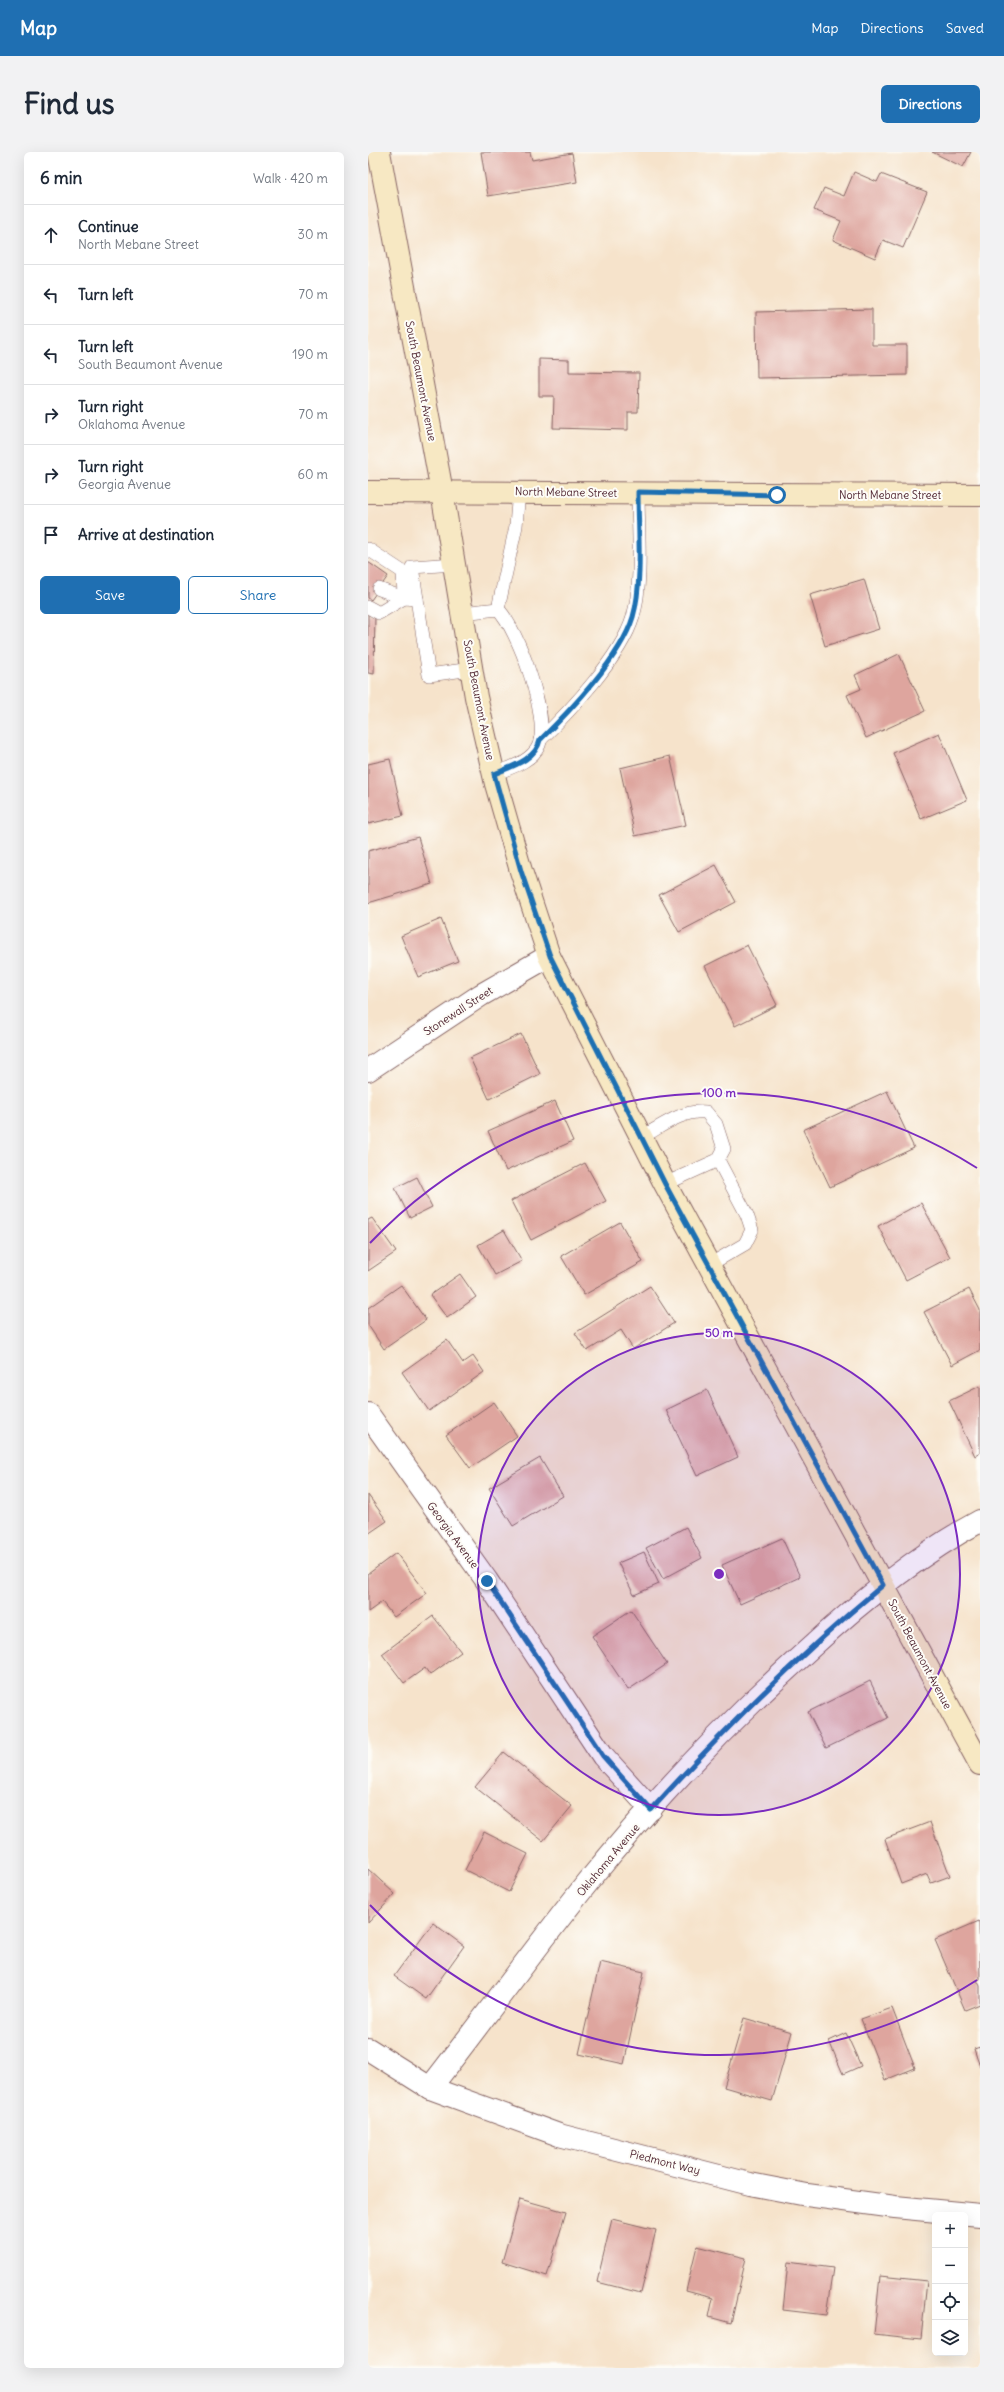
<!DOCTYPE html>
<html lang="en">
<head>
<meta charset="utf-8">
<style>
  :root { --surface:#fff; --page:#f2f2f3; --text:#1f2937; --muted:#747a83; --line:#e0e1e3; --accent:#1f6fb2 }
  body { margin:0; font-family:Delius,sans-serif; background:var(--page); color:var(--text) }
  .controls { position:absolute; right:12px; bottom:12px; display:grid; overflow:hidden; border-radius:6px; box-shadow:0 4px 16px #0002 }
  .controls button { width:36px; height:36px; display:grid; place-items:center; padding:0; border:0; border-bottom:1px solid var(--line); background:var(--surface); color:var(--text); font:20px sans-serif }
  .stop { position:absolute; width:12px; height:12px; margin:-9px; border:3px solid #1f6fb2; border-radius:50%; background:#fff }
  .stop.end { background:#1f6fb2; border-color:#fff; box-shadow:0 1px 4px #0008 }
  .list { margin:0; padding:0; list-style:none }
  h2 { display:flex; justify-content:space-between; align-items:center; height:52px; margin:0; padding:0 16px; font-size:17px }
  h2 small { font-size:13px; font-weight:400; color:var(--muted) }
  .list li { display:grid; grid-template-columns:26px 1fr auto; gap:12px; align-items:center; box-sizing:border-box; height:60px; padding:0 16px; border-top:1px solid var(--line) }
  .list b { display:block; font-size:15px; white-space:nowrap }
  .list p { margin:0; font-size:13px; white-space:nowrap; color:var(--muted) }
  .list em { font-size:13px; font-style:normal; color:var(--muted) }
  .actions { display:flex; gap:8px; padding:12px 16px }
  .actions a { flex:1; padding:9px 0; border:1px solid var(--accent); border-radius:6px; text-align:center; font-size:14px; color:var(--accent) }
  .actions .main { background:var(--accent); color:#fff }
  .icon { flex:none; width:22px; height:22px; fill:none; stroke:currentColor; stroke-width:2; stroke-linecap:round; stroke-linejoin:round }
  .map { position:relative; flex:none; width:612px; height:2216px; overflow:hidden; border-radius:6px }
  header { display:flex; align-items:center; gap:24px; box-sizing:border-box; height:56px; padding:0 20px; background:var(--accent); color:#fff }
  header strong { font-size:19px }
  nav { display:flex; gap:22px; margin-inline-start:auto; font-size:14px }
  .intro { display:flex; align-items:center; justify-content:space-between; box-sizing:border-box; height:96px; padding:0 24px }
  h1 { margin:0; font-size:28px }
  .button { padding:10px 18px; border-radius:6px; background:var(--accent); color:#fff; font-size:14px; font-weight:700 }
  main { display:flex; gap:24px; padding:0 24px }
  aside { flex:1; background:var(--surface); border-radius:6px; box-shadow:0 4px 16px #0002 }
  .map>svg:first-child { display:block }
</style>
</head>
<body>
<header>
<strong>Map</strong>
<nav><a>Map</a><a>Directions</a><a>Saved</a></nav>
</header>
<div class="intro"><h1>Find us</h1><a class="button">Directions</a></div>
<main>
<aside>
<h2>6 min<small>Walk · 420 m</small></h2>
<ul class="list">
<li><svg class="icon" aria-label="ahead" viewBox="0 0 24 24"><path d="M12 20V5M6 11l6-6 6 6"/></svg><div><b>Continue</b><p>North Mebane Street</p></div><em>30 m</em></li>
<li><svg class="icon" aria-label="left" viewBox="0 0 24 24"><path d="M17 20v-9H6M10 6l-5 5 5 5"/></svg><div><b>Turn left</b></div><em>70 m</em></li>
<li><svg class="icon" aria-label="left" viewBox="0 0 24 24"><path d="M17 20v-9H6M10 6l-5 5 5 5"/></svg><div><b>Turn left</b><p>South Beaumont Avenue</p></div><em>190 m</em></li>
<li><svg class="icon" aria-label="right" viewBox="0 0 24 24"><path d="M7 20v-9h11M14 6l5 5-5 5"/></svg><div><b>Turn right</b><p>Oklahoma Avenue</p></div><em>70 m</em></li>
<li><svg class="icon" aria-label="right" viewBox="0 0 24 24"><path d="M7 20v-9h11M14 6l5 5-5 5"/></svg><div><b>Turn right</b><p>Georgia Avenue</p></div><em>60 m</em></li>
<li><svg class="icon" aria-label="arrive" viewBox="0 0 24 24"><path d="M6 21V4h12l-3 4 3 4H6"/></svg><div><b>Arrive at destination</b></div></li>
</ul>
<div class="actions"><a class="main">Save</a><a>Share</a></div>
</aside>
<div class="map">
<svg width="612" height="2216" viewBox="0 0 612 2216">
  <rect width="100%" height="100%" fill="#fdfcf7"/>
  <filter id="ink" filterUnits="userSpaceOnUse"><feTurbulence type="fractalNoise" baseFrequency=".025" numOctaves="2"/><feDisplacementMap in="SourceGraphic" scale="8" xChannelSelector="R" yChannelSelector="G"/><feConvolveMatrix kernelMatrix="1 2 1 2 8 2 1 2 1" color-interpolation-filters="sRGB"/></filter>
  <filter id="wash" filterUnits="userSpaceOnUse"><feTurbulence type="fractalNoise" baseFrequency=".012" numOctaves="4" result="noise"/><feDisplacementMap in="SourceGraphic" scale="16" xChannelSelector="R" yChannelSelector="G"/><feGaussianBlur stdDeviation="0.9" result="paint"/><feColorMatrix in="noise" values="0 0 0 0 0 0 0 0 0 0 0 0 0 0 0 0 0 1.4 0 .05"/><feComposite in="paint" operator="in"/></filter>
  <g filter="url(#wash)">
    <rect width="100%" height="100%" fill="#f6e3cb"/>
    <g id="blocks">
      <g fill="#dea59e">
        <polygon points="113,0 162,0 164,8 204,1 209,30 120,44"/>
        <polygon points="564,0 603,0 595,15"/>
        <polygon points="486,20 509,30 513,22 559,40 535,96 515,88 507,106 465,88 473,69 446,58 456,36 476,44"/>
        <polygon points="504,157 504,193 539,193 539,223 389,226 388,160"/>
        <polygon points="171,207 201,208 201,220 271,221 270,260 260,260 260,278 185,276 186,244 171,244"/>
        <polygon points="0,410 20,424 3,448 0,446"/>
        <polygon points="496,427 511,477 457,494 442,443"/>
        <polygon points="0,462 7,462 6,522 0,521"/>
        <polygon points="531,502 557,559 498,586 479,543 493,537 487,523"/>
        <polygon points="571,581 599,648 553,667 525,601"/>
        <polygon points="302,604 318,673 267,684 252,616"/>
        <polygon points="22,607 35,664 0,672 0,612"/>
        <polygon points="50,685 64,732 0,751 0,699"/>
        <polygon points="348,713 368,750 311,780 291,743"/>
        <polygon points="73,767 90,809 50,825 33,784"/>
        <polygon points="379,793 409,853 367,874 337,814"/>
        <polygon points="153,882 172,922 121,947 102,906"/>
        <polygon points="519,939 546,996 462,1035 435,978"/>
        <polygon points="187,949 205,989 138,1019 120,979"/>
        <polygon points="217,1011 238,1049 163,1088 143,1049"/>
        <polygon points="49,1025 64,1055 42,1066 27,1036"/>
        <polygon points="553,1051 582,1105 538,1128 510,1074"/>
        <polygon points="4,1066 28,1100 0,1119 0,1068"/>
        <polygon points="252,1070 275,1110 216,1143 193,1104"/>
        <polygon points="136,1078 154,1109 127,1123 110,1093"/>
        <polygon points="92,1122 108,1145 79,1166 62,1143"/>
        <polygon points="33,1133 58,1168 16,1197 0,1173 0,1156"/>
        <polygon points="282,1134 306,1171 265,1197 253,1178 219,1199 207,1181"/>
        <polygon points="601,1137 612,1158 612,1198 584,1213 556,1160"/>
        <polygon points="79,1188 95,1211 105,1204 116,1220 61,1259 34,1220"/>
        <polygon points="612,1234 612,1301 607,1304 581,1249"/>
        <polygon points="339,1238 370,1305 329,1324 298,1258"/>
        <polygon points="126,1250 149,1284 102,1316 78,1283"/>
        <polygon points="172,1306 195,1344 145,1374 121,1336"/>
        <polygon points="0,1343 19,1369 0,1382"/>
        <polygon points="318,1375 334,1406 295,1427 278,1396"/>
        <polygon points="414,1386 432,1425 372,1452 354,1413"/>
        <polygon points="276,1400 291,1432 266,1443 250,1411"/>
        <polygon points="28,1401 59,1441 26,1465 14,1450 0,1460 0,1422"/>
        <polygon points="263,1458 299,1512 260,1538 224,1484"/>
        <polygon points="65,1464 93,1500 62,1523 57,1516 36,1531 14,1502"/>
        <polygon points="502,1529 520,1566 458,1596 440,1560"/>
        <polygon points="136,1600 204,1654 175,1689 107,1635"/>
        <polygon points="562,1670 582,1724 563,1731 559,1722 533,1732 517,1687"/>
        <polygon points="116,1680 160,1702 141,1740 97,1718"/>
        <polygon points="0,1717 27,1742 0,1771"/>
        <polygon points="611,1769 612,1827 609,1828 612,1834 612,1852 597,1858 567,1788"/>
        <polygon points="65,1771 96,1794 58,1847 26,1824"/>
        <polygon points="232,1810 276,1820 256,1912 211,1902"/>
        <polygon points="524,1856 547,1916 517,1928 493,1867"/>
        <polygon points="376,1866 424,1880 404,1949 356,1935"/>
        <polygon points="478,1881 493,1914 475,1922 461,1889"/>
        <polygon points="612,1895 612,1915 606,1897"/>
        <polygon points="152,2047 198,2060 179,2124 134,2110"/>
        <polygon points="244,2067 288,2078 273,2141 229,2130"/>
        <polygon points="329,2094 378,2106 363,2171 341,2165 345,2146 318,2139"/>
        <polygon points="420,2110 465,2116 458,2163 415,2158"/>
        <polygon points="512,2124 559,2129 553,2187 506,2182"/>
      </g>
    </g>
  </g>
  <g filter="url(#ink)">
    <use href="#blocks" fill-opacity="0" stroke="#866463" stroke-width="1"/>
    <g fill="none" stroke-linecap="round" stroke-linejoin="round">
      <g stroke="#866463" stroke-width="14">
        <g id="lane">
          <polyline points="0,397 35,420 36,446 11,461 0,455"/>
          <polyline points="11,437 36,446 49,447 44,415 86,412"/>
          <polyline points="49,447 61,523 103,517"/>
          <polyline points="130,457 148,374 151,339"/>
          <path d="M 94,461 L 130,457 C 150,477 182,566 171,593 C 164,610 141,616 126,622"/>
          <path d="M 172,588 C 202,559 253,505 265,465 C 275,431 270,377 270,341"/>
          <path d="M 274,985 C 294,974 314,958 338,960 L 348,972 L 356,997 L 350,1008 L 297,1032"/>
          <polyline points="341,1113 377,1092 384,1078 379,1063 350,1008"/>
        </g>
      </g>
      <g stroke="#866463" stroke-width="24">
        <g id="street">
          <polyline points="0,918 113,843 181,804"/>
          <polyline points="0,1262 119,1429 235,1604 283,1657"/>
          <polyline points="0,1897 62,1936 191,1983 382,2032 439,2043 527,2055 612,2063"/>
          <path d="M 62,1936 C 115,1868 166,1797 220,1730 C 287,1647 361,1569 440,1498 C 492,1450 549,1403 612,1369"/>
        </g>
      </g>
      <g stroke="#866463" stroke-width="24">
        <g id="secondary">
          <polyline points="11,0 74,340 108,545 128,632 153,719 181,804 297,1032 612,1612"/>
          <polyline points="0,340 612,343"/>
        </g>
      </g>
      <use href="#lane" stroke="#fff" stroke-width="13"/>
      <use href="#street" stroke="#fff" stroke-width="22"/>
      <use href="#secondary" stroke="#f7e8c3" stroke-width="22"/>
    </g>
  </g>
  <g fill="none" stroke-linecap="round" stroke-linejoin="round" filter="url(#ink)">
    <path stroke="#1f6fb2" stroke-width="5" d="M 119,1429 L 235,1604 L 283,1658 C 356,1577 432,1502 515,1433 L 297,1032 L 182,804 L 153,719 L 126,622 C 142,615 168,608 172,588 C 202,559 253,505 265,465 C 275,431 270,377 270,340 L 409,343"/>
  </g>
  <circle cx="351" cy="1422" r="241" fill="#7b2cbf" fill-opacity=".12"/>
  <g fill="none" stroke="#7b2cbf" stroke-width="2">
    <circle cx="351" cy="1422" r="241"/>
    <path d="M609 1828A481 481 0 0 1 2 1753M2 1091A481 481 0 0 1 609 1016"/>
  </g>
  <g text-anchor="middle" stroke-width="4" stroke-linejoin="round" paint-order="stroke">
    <g font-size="11" fill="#4a1f2b" stroke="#fdfcf7">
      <text transform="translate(53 229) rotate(79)" y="4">South Beaumont Avenue</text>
      <text transform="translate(198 340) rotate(1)" y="4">North Mebane Street</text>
      <text x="522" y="347">North Mebane Street</text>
      <text transform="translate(111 548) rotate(79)" y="4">South Beaumont Avenue</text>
      <text transform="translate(90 859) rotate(-33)" y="4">Stonewall Street</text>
      <text transform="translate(85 1383) rotate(54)" y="4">Georgia Avenue</text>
      <text transform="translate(552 1502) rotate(62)" y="4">South Beaumont Avenue</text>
      <text transform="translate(240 1708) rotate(-50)" y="4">Oklahoma Avenue</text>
      <text transform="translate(297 2010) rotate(14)" y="4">Piedmont Way</text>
    </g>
  </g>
  <circle cx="351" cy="1422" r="6" fill="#7b2cbf" stroke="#fdfcf7" stroke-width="2"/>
  <g font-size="12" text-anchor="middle" font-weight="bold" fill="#7b2cbf" stroke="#fdfcf7" stroke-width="4" stroke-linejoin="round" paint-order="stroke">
    <text x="351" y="945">100 m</text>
    <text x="351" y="1185">50 m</text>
  </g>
</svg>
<div class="controls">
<button>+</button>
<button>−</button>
<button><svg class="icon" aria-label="locate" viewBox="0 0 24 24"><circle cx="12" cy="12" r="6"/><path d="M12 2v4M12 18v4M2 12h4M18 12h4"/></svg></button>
<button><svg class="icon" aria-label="layers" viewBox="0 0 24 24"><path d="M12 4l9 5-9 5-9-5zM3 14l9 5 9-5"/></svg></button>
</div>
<div class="stop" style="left:409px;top:343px"></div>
<div class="stop end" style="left:119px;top:1429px"></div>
</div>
</main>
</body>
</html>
